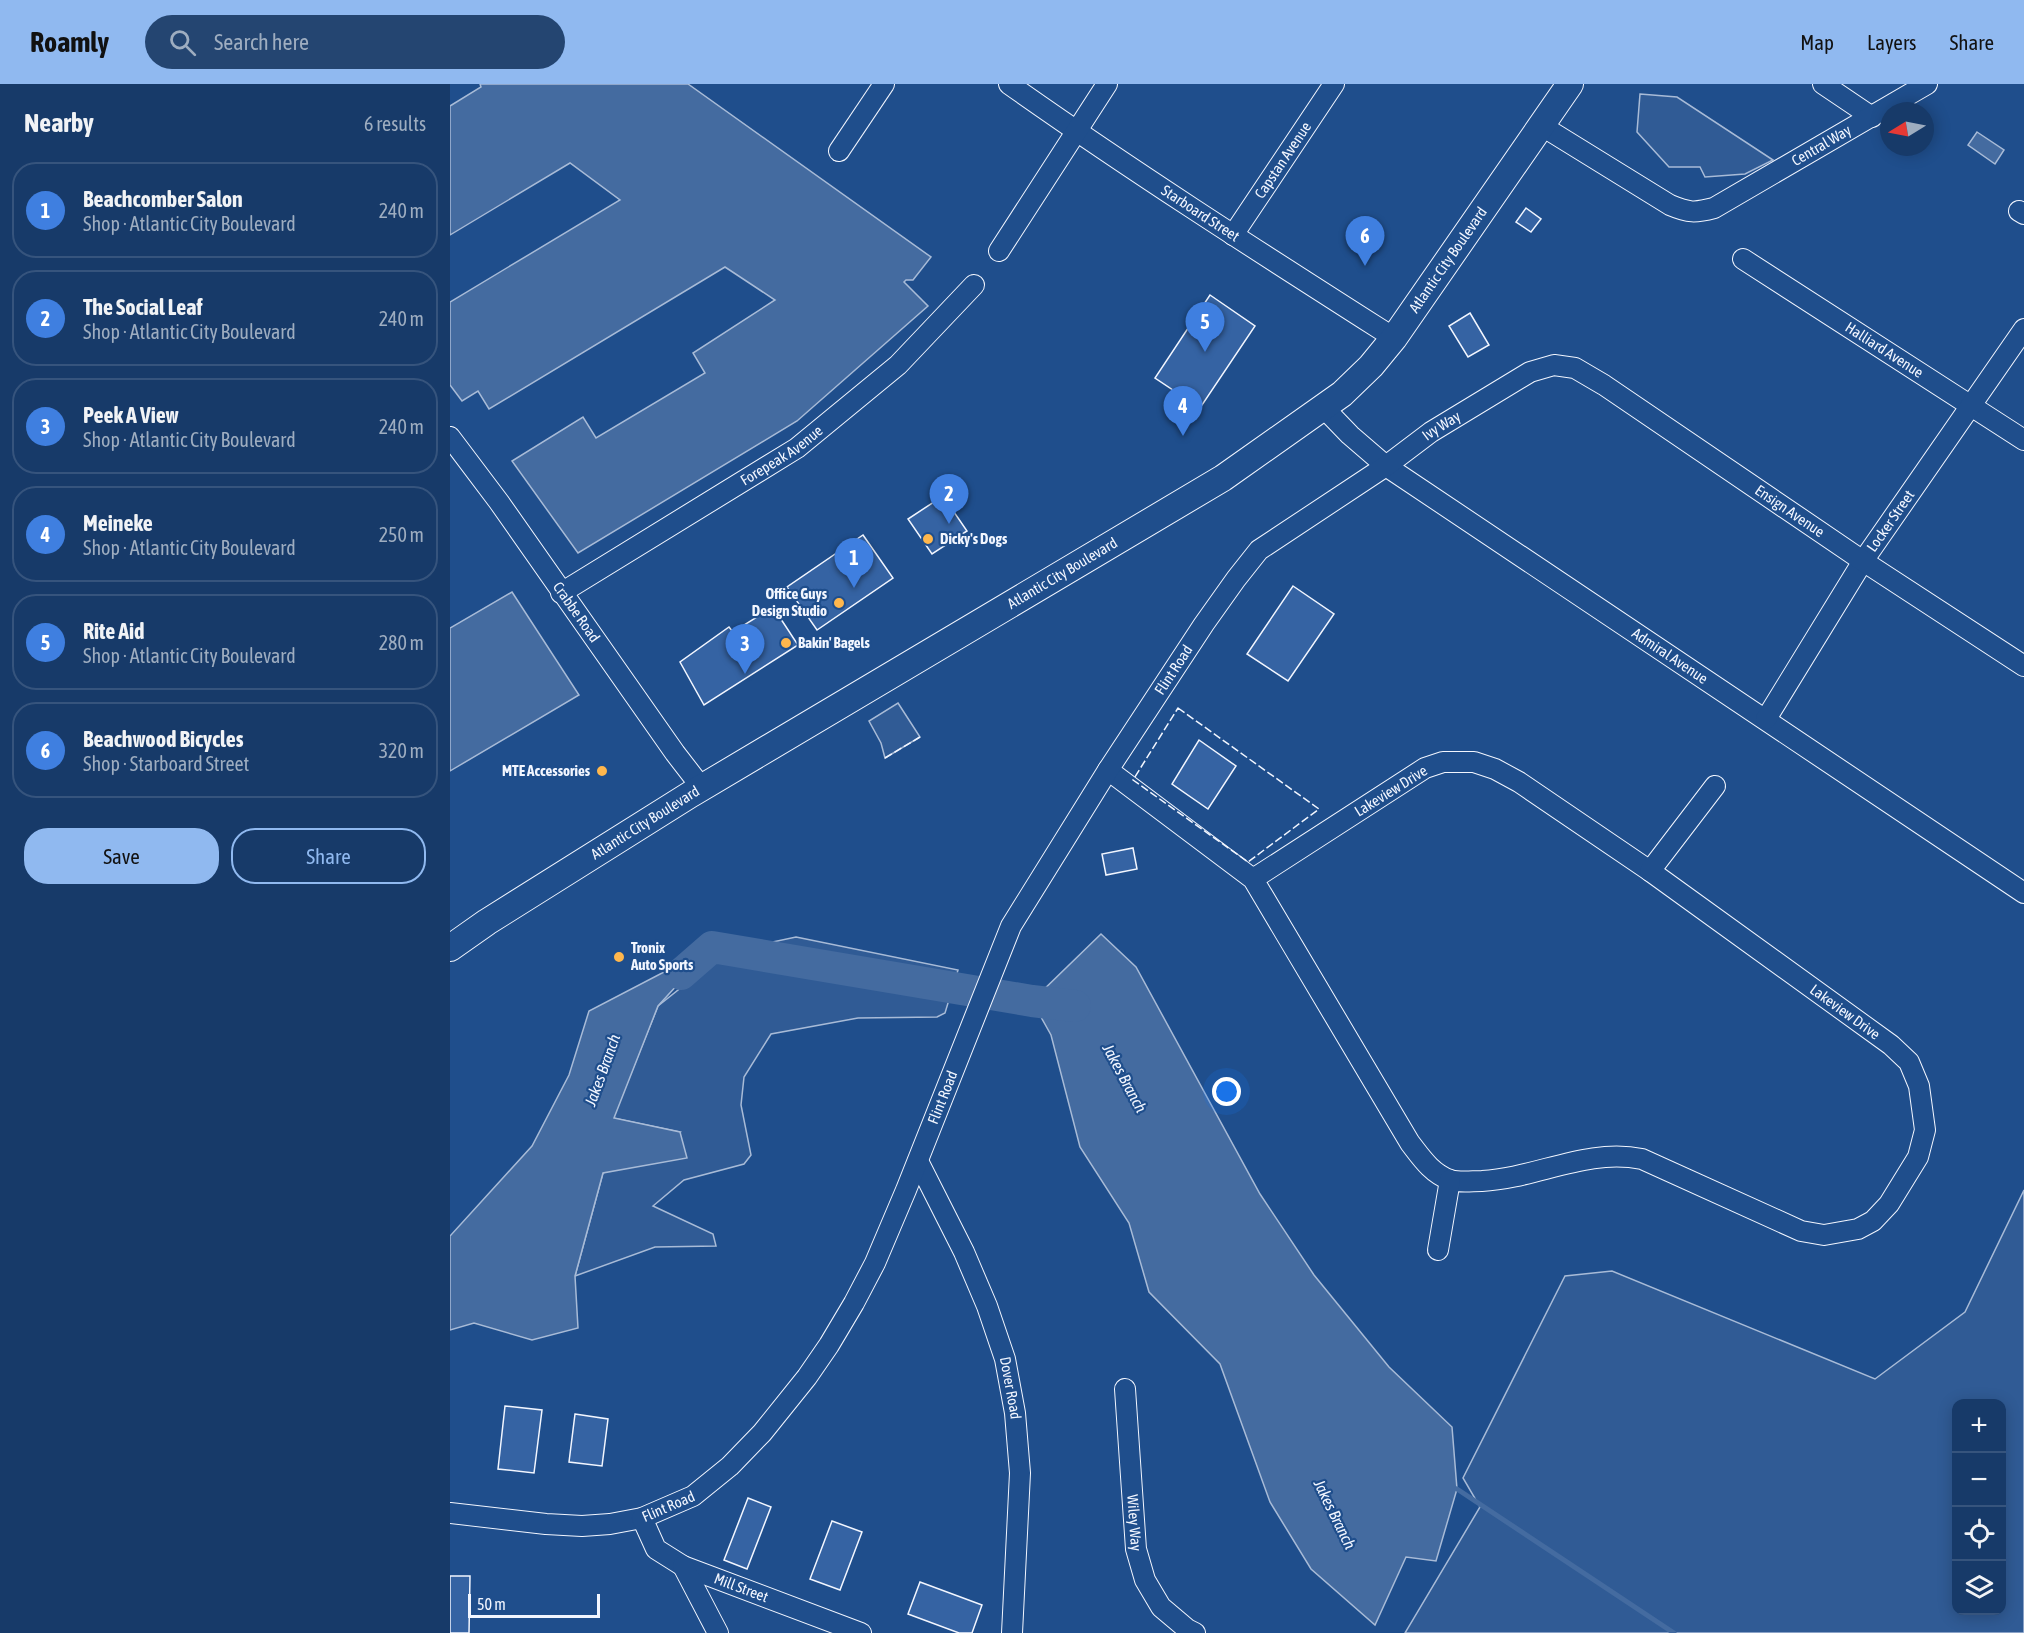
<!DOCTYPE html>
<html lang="en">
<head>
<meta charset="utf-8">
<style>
  :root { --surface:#173a69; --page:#244571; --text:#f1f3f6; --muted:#9eadc0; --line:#36547d; --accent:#90b9f0 }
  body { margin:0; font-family:"Asap Condensed",sans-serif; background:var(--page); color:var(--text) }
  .controls { position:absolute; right:18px; bottom:18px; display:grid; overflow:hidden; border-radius:12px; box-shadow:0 3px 15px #0003 }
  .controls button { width:54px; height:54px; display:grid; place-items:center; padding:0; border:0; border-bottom:2px solid var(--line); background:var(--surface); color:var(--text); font:30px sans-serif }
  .compass { position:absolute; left:1430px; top:18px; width:54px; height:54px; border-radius:50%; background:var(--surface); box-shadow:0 3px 15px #0003; rotate:260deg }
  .scale { position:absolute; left:18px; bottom:15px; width:132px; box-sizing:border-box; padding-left:6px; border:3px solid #f2f6ff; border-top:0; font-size:16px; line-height:21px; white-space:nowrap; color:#f2f6ff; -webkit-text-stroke:4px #1f4e8c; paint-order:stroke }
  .you { position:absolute; left:777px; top:1008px; width:21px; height:21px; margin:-15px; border:4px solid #fff; border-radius:50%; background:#1a73e8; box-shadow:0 0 0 9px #1a73e833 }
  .badge { display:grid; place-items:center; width:39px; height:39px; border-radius:50%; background:var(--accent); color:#fff; font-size:20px; font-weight:700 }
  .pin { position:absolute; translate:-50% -50px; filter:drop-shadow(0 2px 3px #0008) }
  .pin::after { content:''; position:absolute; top:32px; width:21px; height:18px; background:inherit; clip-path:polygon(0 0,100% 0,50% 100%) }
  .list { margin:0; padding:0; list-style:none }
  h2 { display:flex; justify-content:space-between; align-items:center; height:78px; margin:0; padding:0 24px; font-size:26px }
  h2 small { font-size:20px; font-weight:400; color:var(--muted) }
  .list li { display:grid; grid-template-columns:39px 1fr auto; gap:18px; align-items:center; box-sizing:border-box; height:96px; margin:0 12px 12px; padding:0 12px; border:2px solid var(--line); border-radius:24px }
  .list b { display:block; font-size:22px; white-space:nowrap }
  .list p { margin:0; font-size:20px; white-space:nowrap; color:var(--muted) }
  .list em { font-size:20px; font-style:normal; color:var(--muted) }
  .actions { display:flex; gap:12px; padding:18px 24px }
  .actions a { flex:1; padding:14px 0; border:2px solid var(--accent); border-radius:24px; text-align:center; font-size:21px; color:var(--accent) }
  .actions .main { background:var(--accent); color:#111 }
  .icon { flex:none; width:33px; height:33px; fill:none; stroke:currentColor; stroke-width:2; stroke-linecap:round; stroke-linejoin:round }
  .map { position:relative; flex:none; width:1574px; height:1549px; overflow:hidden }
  header { display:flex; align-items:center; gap:36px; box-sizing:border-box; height:84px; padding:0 30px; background:var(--accent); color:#111 }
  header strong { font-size:28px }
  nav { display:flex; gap:33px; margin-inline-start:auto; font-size:21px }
  .search { width:420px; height:54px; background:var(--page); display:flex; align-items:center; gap:15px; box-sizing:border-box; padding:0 21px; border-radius:33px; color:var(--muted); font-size:22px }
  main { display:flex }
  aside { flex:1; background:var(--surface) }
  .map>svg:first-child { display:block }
</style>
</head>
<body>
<header>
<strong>Roamly</strong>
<div class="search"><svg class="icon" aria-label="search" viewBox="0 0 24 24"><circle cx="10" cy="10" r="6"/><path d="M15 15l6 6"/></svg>Search here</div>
<nav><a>Map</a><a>Layers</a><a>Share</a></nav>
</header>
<main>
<aside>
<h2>Nearby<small>6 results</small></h2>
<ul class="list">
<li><span class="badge" style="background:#3f7fe0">1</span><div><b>Beachcomber Salon</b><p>Shop · Atlantic City Boulevard</p></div><em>240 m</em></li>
<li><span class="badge" style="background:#3f7fe0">2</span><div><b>The Social Leaf</b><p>Shop · Atlantic City Boulevard</p></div><em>240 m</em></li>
<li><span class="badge" style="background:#3f7fe0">3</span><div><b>Peek A View</b><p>Shop · Atlantic City Boulevard</p></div><em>240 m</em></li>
<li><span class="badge" style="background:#3f7fe0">4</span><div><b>Meineke</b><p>Shop · Atlantic City Boulevard</p></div><em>250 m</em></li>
<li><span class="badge" style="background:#3f7fe0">5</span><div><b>Rite Aid</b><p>Shop · Atlantic City Boulevard</p></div><em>280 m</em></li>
<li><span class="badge" style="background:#3f7fe0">6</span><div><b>Beachwood Bicycles</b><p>Shop · Starboard Street</p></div><em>320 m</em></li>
</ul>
<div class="actions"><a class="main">Save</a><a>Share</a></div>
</aside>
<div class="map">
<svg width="1574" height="1549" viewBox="0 0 1574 1549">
  <rect width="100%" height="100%" fill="#1f4e8c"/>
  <g fill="#305b95" stroke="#a8bbd7" stroke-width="1.5" fill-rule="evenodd">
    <polygon points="1190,10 1227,13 1323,76 1295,90 1255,93 1250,83 1219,83 1187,48"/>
    <polygon points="448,619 470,653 435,674 431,659 419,637"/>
    <polygon points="346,853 508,886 495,929 487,933 408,934 321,950 294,993 291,1021 301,1071 294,1080 234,1096 203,1122 263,1150 266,1162 205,1163 125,1192 153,1089 230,1048 163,1034 208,922 276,868"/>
    <path d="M 1574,1106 L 1574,1549 L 955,1549 L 1030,1423 L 1013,1394 L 1115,1192 L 1162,1187 L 1425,1295 L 1515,1228 ZM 1506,1320 L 1552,1320 L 1552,1526 L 1506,1526 Z"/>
  </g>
  <g fill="#446ba0" stroke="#a8bbd7" stroke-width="1.5">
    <polygon points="30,0 238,0 481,173 463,196 456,196 454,198 478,222 347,337 128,469 62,377 133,333 146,354 255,289 243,269 325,216 275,183 39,325 28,307 12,317 0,301 0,218 170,116 120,79 0,151 0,22 31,3"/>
    <polygon points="1527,48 1554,66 1545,80 1518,61"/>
    <polygon points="62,508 129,611 0,687 0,544"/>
    <polygon points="651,850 686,883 810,1110 864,1191 939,1283 1002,1343 1007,1405 986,1477 956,1473 925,1541 861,1485 820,1418 770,1280 699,1208 679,1139 630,1063 601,951 582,917"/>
    <polygon points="262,863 208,922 164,1034 230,1048 237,1074 153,1089 125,1192 128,1244 82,1256 24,1239 0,1246 0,1152 82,1062 119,991 139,927"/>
  </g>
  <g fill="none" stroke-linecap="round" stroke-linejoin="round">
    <polyline stroke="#446ba0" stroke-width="5" points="1007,1405 1224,1549"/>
    <polyline stroke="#446ba0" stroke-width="32" points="231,890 262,863 582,917 625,922"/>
  </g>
  <g fill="#3563a3" stroke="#f2f6ff" stroke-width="1.5">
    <polygon points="1076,124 1091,135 1081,148 1066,138"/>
    <polygon points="760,211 805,242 750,324 705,294"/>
    <polygon points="1020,229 1039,261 1018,273 999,242"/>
    <polygon points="493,412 517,447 482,470 458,435"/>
    <polygon points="413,451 443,494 367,546 337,503"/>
    <polygon points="843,502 884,530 838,597 797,570"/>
    <polygon points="323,523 348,561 254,621 230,578 279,543 283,548"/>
    <polygon points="749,656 786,682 758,725 722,700"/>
    <polygon points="683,764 687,785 656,791 652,770"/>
    <polygon points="55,1322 92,1326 84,1389 48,1385"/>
    <polygon points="125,1330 158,1335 152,1382 119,1378"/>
    <polygon points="298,1414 321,1423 297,1485 274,1476"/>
    <polygon points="382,1437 412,1448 390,1506 360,1495"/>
    <polygon points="0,1492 20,1492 19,1549 0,1549"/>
    <polygon points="470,1498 532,1521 522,1549 509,1549 458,1530"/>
  </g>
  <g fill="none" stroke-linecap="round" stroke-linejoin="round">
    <g stroke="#f2f6ff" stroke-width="22">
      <g id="minor">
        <path id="s1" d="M 559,0 C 685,89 814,171 944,254"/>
        <polyline points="1373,0 1422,33"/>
        <path id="s2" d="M 1092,42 L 1220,121 C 1239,129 1245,129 1264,124 L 1477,0"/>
        <polyline points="389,67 434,0"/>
        <polyline points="1569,127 1574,130"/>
        <path id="s3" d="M 783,151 L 884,0"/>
        <polyline points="549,167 657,0"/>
        <path id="s4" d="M 1293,175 L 1574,356"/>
        <path id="s5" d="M 873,323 L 900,351 L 936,382 L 1574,809"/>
        <path id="s6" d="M 0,353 L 49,418 L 225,669 L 252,704"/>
        <path id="s7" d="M 111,509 L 347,364 L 448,281 L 524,201"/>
        <path id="s8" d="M 1316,635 L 1413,477 L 1574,245"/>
        <path d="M 658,686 L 803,795 L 960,1059 C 971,1073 981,1089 1000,1096 C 1010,1099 1022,1097 1032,1097 C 1087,1094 1136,1064 1192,1075 L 1351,1147 L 1374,1151 L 1408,1145 L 1423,1137 L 1439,1120 L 1468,1073 L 1475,1046 L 1469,1002 L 1459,978 L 1441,961 L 1200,787 L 1069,698 L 1045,685 L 1024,678 L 993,678 L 975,684 L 803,795"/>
        <polyline points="1200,787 1265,702"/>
        <path id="s9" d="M 468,1077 L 514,1168 L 537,1222 L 555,1275 L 565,1329 L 570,1389 L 562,1549"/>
        <polyline points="988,1166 1000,1096"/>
        <path id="s10" d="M 675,1305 L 686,1465 L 695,1496 L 711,1523 L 737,1545 L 745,1549"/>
        <path id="s11" d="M 0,1429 L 96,1440 L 132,1442 L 160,1440 L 192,1434 L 243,1412 L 280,1382 L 312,1349 L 357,1293 L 379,1261 L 404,1219 L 425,1179 L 456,1106 L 561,842 L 658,686 L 754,540 L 786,495 L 809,466 L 936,382 L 981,348 L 1080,288 L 1104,281 L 1125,284 L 1154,301 L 1413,477 L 1574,582"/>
        <path id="s12" d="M 192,1434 L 206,1465 L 233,1482 L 411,1549"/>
        <polyline points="233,1482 268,1549"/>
      </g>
    </g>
    <g stroke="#f2f6ff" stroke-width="28">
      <g id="major">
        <path id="s13" d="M 0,864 L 37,838 L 241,710 L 773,394 L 892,310 L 921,282 L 944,254 L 1120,0"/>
      </g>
    </g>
    <use href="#minor" stroke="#1f4e8c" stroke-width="20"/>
    <use href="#major" stroke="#1f4e8c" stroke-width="26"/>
    <g stroke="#f2f6ff" stroke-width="1.5" stroke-dasharray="8 3" stroke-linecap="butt">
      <polygon points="728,624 869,725 798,778 683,696"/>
      <polyline points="435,674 470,653"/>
    </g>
  </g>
  <g fill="#ffb74d" stroke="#1f4e8c" stroke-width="2">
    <circle cx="478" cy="455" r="6"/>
    <circle cx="389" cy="519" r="6"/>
    <circle cx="336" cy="559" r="6"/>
    <circle cx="152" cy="687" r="6"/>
    <circle cx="169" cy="873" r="6"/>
  </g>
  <g text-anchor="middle" stroke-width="4.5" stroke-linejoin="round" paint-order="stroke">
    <g font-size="15" fill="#f2f6ff" stroke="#1f4e8c">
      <text dy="5" stroke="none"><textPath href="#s2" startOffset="320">Central Way</textPath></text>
      <text dy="5" stroke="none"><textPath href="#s3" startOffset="90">Capstan Avenue</textPath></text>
      <text dy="5" stroke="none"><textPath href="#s1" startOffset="231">Starboard Street</textPath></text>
      <text dy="5" stroke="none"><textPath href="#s13" startOffset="1222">Atlantic City Boulevard</textPath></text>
      <text dy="5" stroke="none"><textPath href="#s4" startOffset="168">Halliard Avenue</textPath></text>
      <text dy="5" stroke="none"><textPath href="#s11" startOffset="1582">Ivy Way</textPath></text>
      <text dy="5" stroke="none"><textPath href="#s7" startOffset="260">Forepeak Avenue</textPath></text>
      <text dy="5" stroke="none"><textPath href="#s11" startOffset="1990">Ensign Avenue</textPath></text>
      <text dy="5" stroke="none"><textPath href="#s8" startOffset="234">Locker Street</textPath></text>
      <text dy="5" stroke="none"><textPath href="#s13" startOffset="718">Atlantic City Boulevard</textPath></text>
      <text dy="5" stroke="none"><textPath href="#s6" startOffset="216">Crabbe Road</textPath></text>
      <text dy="5" stroke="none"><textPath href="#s5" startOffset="428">Admiral Avenue</textPath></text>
      <text dy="5" stroke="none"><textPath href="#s11" startOffset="1214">Flint Road</textPath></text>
      <text transform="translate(941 707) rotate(-32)" y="5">Lakeview Drive</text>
      <text dy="5" stroke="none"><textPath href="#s13" startOffset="232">Atlantic City Boulevard</textPath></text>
      <text transform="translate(1395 928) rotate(36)" y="5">Lakeview Drive</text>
      <text dy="5" stroke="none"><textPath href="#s11" startOffset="726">Flint Road</textPath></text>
      <text dy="5" stroke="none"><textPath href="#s9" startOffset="246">Dover Road</textPath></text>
      <text dy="5" stroke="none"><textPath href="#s11" startOffset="222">Flint Road</textPath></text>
      <text dy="5" stroke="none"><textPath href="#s10" startOffset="134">Wiley Way</textPath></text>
      <text dy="5" stroke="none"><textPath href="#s12" startOffset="128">Mill Street</textPath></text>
    </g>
    <g font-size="15" font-weight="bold" fill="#f2f6ff" stroke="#1f4e8c" text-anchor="start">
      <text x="490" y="460">Dicky's Dogs</text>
      <text x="377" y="515" text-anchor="end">Office Guys<tspan x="377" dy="17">Design Studio</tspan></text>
      <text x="348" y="564">Bakin' Bagels</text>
      <text x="140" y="692" text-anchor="end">MTE Accessories</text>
      <text x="181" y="869">Tronix<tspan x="181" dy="17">Auto Sports</tspan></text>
    </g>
    <g font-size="16" font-style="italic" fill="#f2f6ff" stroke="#1f4e8c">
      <text transform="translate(152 986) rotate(-70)" y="6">Jakes Branch</text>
      <text transform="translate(675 994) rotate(62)" y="6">Jakes Branch</text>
      <text transform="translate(885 1430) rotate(64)" y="6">Jakes Branch</text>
    </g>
  </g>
</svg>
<div class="controls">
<button>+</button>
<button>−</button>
<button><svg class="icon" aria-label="locate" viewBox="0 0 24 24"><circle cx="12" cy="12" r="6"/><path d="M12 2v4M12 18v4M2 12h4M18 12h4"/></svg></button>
<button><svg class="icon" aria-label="layers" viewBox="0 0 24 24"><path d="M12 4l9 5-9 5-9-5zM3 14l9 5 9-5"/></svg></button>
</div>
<svg class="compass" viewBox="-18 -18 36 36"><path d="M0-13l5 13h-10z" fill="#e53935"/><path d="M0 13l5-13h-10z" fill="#9eadc0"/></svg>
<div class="scale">50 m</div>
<div class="you"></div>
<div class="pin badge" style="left:404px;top:504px;background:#3f7fe0">1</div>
<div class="pin badge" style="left:499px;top:440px;background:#3f7fe0">2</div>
<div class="pin badge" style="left:295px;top:590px;background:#3f7fe0">3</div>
<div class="pin badge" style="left:733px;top:352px;background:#3f7fe0">4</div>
<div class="pin badge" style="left:755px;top:268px;background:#3f7fe0">5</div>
<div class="pin badge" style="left:915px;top:182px;background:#3f7fe0">6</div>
</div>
</main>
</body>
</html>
